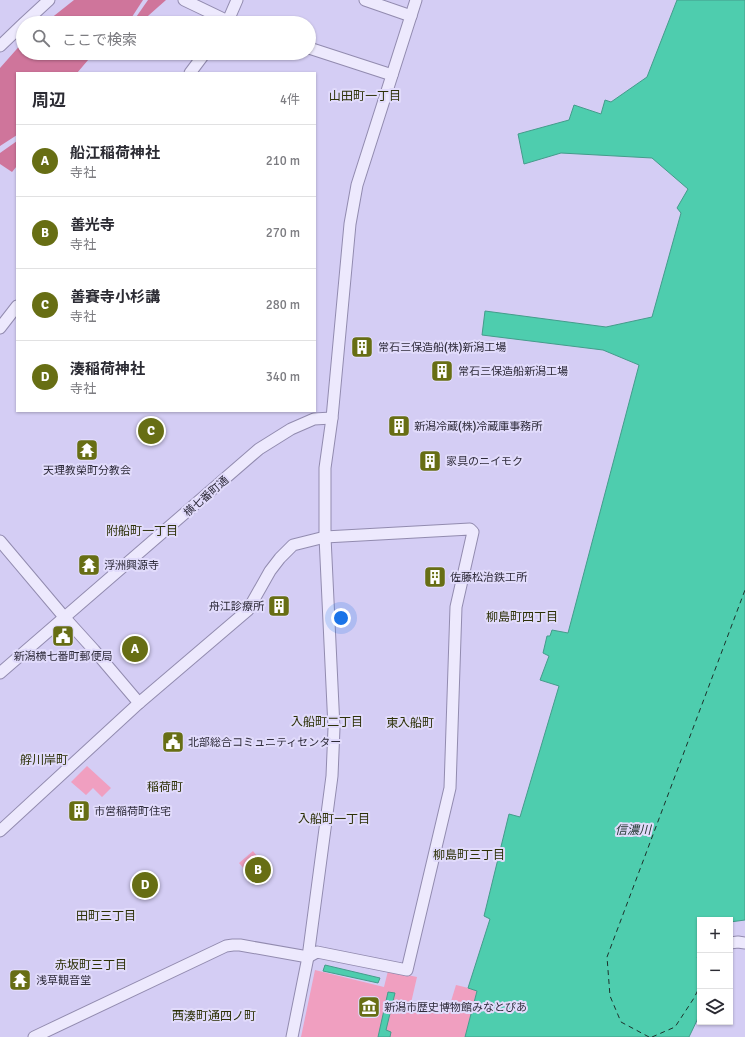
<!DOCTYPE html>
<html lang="ja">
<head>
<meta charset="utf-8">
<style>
  :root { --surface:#fff; --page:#f2f2f3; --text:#2b2b33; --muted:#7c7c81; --line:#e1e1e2; --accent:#676e14 }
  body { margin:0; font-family:Signika,"Noto Sans JP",sans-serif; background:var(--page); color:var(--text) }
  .controls { position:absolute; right:12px; bottom:12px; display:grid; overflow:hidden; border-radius:0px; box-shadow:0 1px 3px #0004 }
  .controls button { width:36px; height:36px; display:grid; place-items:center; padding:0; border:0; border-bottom:1px solid var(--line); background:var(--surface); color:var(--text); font:20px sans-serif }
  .you { position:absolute; left:341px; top:618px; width:14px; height:14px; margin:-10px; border:3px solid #fff; border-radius:50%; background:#1a73e8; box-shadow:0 0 0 6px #1a73e833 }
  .badge { display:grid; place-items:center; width:26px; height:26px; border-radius:50%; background:var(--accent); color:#fff; font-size:13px; font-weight:700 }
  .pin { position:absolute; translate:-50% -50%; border:2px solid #fff; box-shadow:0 1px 4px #0006 }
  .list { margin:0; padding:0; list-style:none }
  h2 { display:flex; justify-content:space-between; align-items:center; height:52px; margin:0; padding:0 16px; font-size:17px }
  h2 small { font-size:13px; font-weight:400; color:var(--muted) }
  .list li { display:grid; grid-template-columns:26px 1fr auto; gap:12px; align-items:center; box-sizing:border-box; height:72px; padding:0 16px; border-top:1px solid var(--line) }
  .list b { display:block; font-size:15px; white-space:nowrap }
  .list p { margin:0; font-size:13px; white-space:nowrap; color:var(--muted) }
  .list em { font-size:13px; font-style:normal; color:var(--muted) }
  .icon { flex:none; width:22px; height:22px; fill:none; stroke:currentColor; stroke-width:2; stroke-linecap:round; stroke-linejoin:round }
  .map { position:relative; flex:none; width:745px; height:1037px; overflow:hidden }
  .search { position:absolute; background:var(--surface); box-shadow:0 1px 3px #0004; left:16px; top:16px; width:300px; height:44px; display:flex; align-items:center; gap:10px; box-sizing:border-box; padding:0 14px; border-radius:22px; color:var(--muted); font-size:15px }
  .panel { position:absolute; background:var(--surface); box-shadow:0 1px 3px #0004; left:16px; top:72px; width:300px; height:340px; border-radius:0px }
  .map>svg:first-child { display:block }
</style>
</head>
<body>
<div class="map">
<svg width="745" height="1037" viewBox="0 0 745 1037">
  <rect width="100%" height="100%" fill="#d4cdf4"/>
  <g fill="#f09fc0">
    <polygon points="87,766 111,788 102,797 93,788 86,795 71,782"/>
    <polygon points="253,851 261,861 253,868 255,870 249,875 239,863"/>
    <polygon points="315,970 384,987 388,971 417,977 411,1003 448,1011 456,985 477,990 465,1037 301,1037"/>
  </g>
  <g fill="#cf759b">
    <polygon points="74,0 143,0 130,20 126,23 45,23"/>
    <polygon points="148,0 166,0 140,23 132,23"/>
    <polygon points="23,42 23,53 94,53 77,73 17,73 17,135 0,146 0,68"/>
    <polygon points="17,141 17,166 12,172 0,164 0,153"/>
  </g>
  <g fill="#4ecdae" stroke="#449c8b">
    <polygon points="677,0 745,0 745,920 730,922 730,920 700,920 700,952 697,958 700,960 700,1014 689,1037 465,1037 477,991 468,988 490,919 484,916 509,814 520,817 559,686 540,680 549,656 543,653 547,636 550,636 552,630 568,633 639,365 603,350 482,335 485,311 606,327 652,317 681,213 677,208 688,189 652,158 561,153 524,164 518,134 569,120 574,105 601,114 605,100 611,102 647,77"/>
    <polygon points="325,965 380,978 378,983 323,971"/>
    <polygon points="388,992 395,993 386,1030 391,1032 390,1037 378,1037"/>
  </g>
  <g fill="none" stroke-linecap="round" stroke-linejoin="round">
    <g stroke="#1d322c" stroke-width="1" stroke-dasharray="5 4" stroke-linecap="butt">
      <polyline points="649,1037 621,1022 610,996 607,957 745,590"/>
      <polyline points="652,1037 675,1027 694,998 700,986"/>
    </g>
    <g stroke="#928baf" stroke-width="13">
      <g id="secondary">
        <polyline points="184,0 232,23"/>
        <polyline points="365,0 411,16"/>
        <polyline points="24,23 49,0"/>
        <polyline points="227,23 237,0"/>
        <polyline points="0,46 23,24"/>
        <polyline points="309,48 392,75"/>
        <polyline points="190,73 205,53"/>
        <polyline points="0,328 17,306"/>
        <polyline points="0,541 65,618 94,650 139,703"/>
        <polyline points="0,673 259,449 291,429 314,419 332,418"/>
        <polyline points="0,831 139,703 248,610 270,571 280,558 293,545 325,537 470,529 473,532 456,607 450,788 407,970 317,952 308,957 240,945 233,945 226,946 34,1037"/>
        <polyline points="730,943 738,942 745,943"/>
        <polyline points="292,1037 308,957 332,776 334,728 325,537 325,468 332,418 350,224 357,185 416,0"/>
      </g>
    </g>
    <use href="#secondary" stroke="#ede9fd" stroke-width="11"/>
  </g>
  <defs>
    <g id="building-square" transform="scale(1.15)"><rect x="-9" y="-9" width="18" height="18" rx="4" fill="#676e14" stroke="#e1dbfb"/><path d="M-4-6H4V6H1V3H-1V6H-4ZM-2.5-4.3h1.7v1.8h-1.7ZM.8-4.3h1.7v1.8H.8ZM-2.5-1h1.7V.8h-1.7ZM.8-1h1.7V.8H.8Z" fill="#fff"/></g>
    <g id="temple-square" transform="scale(1.15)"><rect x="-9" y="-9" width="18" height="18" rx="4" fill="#676e14" stroke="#e1dbfb"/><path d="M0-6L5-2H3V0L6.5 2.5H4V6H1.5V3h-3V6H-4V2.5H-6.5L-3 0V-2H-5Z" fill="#fff"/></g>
    <g id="civic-square" transform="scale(1.15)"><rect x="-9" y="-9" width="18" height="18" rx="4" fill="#676e14" stroke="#e1dbfb"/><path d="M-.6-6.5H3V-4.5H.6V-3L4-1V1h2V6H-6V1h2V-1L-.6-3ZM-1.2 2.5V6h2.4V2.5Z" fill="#fff"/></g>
    <g id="museum-square" transform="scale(1.15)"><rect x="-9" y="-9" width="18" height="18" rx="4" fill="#676e14" stroke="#e1dbfb"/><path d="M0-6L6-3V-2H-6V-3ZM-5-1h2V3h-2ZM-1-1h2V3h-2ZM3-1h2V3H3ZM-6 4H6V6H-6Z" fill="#fff"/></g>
  </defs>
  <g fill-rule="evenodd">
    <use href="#building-square" x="362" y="347"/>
    <use href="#building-square" x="442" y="371"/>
    <use href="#building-square" x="399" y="426"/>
    <use href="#temple-square" x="87" y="450"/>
    <use href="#building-square" x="430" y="461"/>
    <use href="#temple-square" x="89" y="565"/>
    <use href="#building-square" x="435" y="577"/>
    <use href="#building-square" x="279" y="606"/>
    <use href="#civic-square" x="63" y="636"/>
    <use href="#civic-square" x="173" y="742"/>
    <use href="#building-square" x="79" y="811"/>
    <use href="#temple-square" x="20" y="980"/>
    <use href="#museum-square" x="369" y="1007"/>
  </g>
  <g text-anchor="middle" stroke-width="4" stroke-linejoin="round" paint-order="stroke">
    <g font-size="11" fill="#2e2b3a" stroke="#e1dbfb" text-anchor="start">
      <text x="378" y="351">常石三保造船(株)新潟工場</text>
      <text x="458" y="375">常石三保造船新潟工場</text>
      <text x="414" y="430">新潟冷蔵(株)冷蔵庫事務所</text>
      <text x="446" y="465">家具のニイモク</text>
      <text x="87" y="474" text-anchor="middle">天理教榮町分教会</text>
      <text x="104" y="569">浮洲興源寺</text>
      <text x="450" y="581">佐藤松治鉄工所</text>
      <text x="264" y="610" text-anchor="end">舟江診療所</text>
      <text x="63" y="660" text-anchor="middle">新潟横七番町郵便局</text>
      <text x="188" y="746">北部総合コミュニティセンター</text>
      <text x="94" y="815">市営稲荷町住宅</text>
      <text x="36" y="984">浅草観音堂</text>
      <text x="384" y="1011">新潟市歴史博物館みなとぴあ</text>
    </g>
    <g font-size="11" fill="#2e2b3a" stroke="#e1dbfb">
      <text transform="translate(206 496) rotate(-41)" y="4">横七番町通</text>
    </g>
    <g font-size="12" fill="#2d3107" stroke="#e1dbfb">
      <text x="365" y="100">山田町一丁目</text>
      <text x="142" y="535">附船町一丁目</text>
      <text x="522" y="621">柳島町四丁目</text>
      <text x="327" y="726">入船町二丁目</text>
      <text x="410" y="727">東入船町</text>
      <text x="44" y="764">艀川岸町</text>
      <text x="165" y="791">稲荷町</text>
      <text x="334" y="823">入船町一丁目</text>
      <text x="469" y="859">柳島町三丁目</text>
      <text x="106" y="920">田町三丁目</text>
      <text x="91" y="969">赤坂町三丁目</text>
      <text x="214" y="1020">西湊町通四ノ町</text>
    </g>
    <g font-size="12" font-style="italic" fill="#1d322c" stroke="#e1dbfb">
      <text x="633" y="834">信濃川</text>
    </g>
  </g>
</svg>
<div class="controls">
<button>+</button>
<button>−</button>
<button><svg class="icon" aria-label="layers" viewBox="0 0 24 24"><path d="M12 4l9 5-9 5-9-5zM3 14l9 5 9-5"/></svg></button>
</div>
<div class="you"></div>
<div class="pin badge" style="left:135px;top:649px">A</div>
<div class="pin badge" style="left:258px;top:870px">B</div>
<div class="pin badge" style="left:151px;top:431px">C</div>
<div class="pin badge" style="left:145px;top:885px">D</div>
<div class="search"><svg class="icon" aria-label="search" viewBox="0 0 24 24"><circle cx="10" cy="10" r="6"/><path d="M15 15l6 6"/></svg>ここで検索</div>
<section class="panel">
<h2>周辺<small>4件</small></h2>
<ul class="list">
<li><span class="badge">A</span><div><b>船江稲荷神社</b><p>寺社</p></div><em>210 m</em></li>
<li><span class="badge">B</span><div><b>善光寺</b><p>寺社</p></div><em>270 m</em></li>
<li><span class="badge">C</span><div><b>善賽寺小杉講</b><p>寺社</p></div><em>280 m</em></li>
<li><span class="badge">D</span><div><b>湊稲荷神社</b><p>寺社</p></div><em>340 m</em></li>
</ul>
</section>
</div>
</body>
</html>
